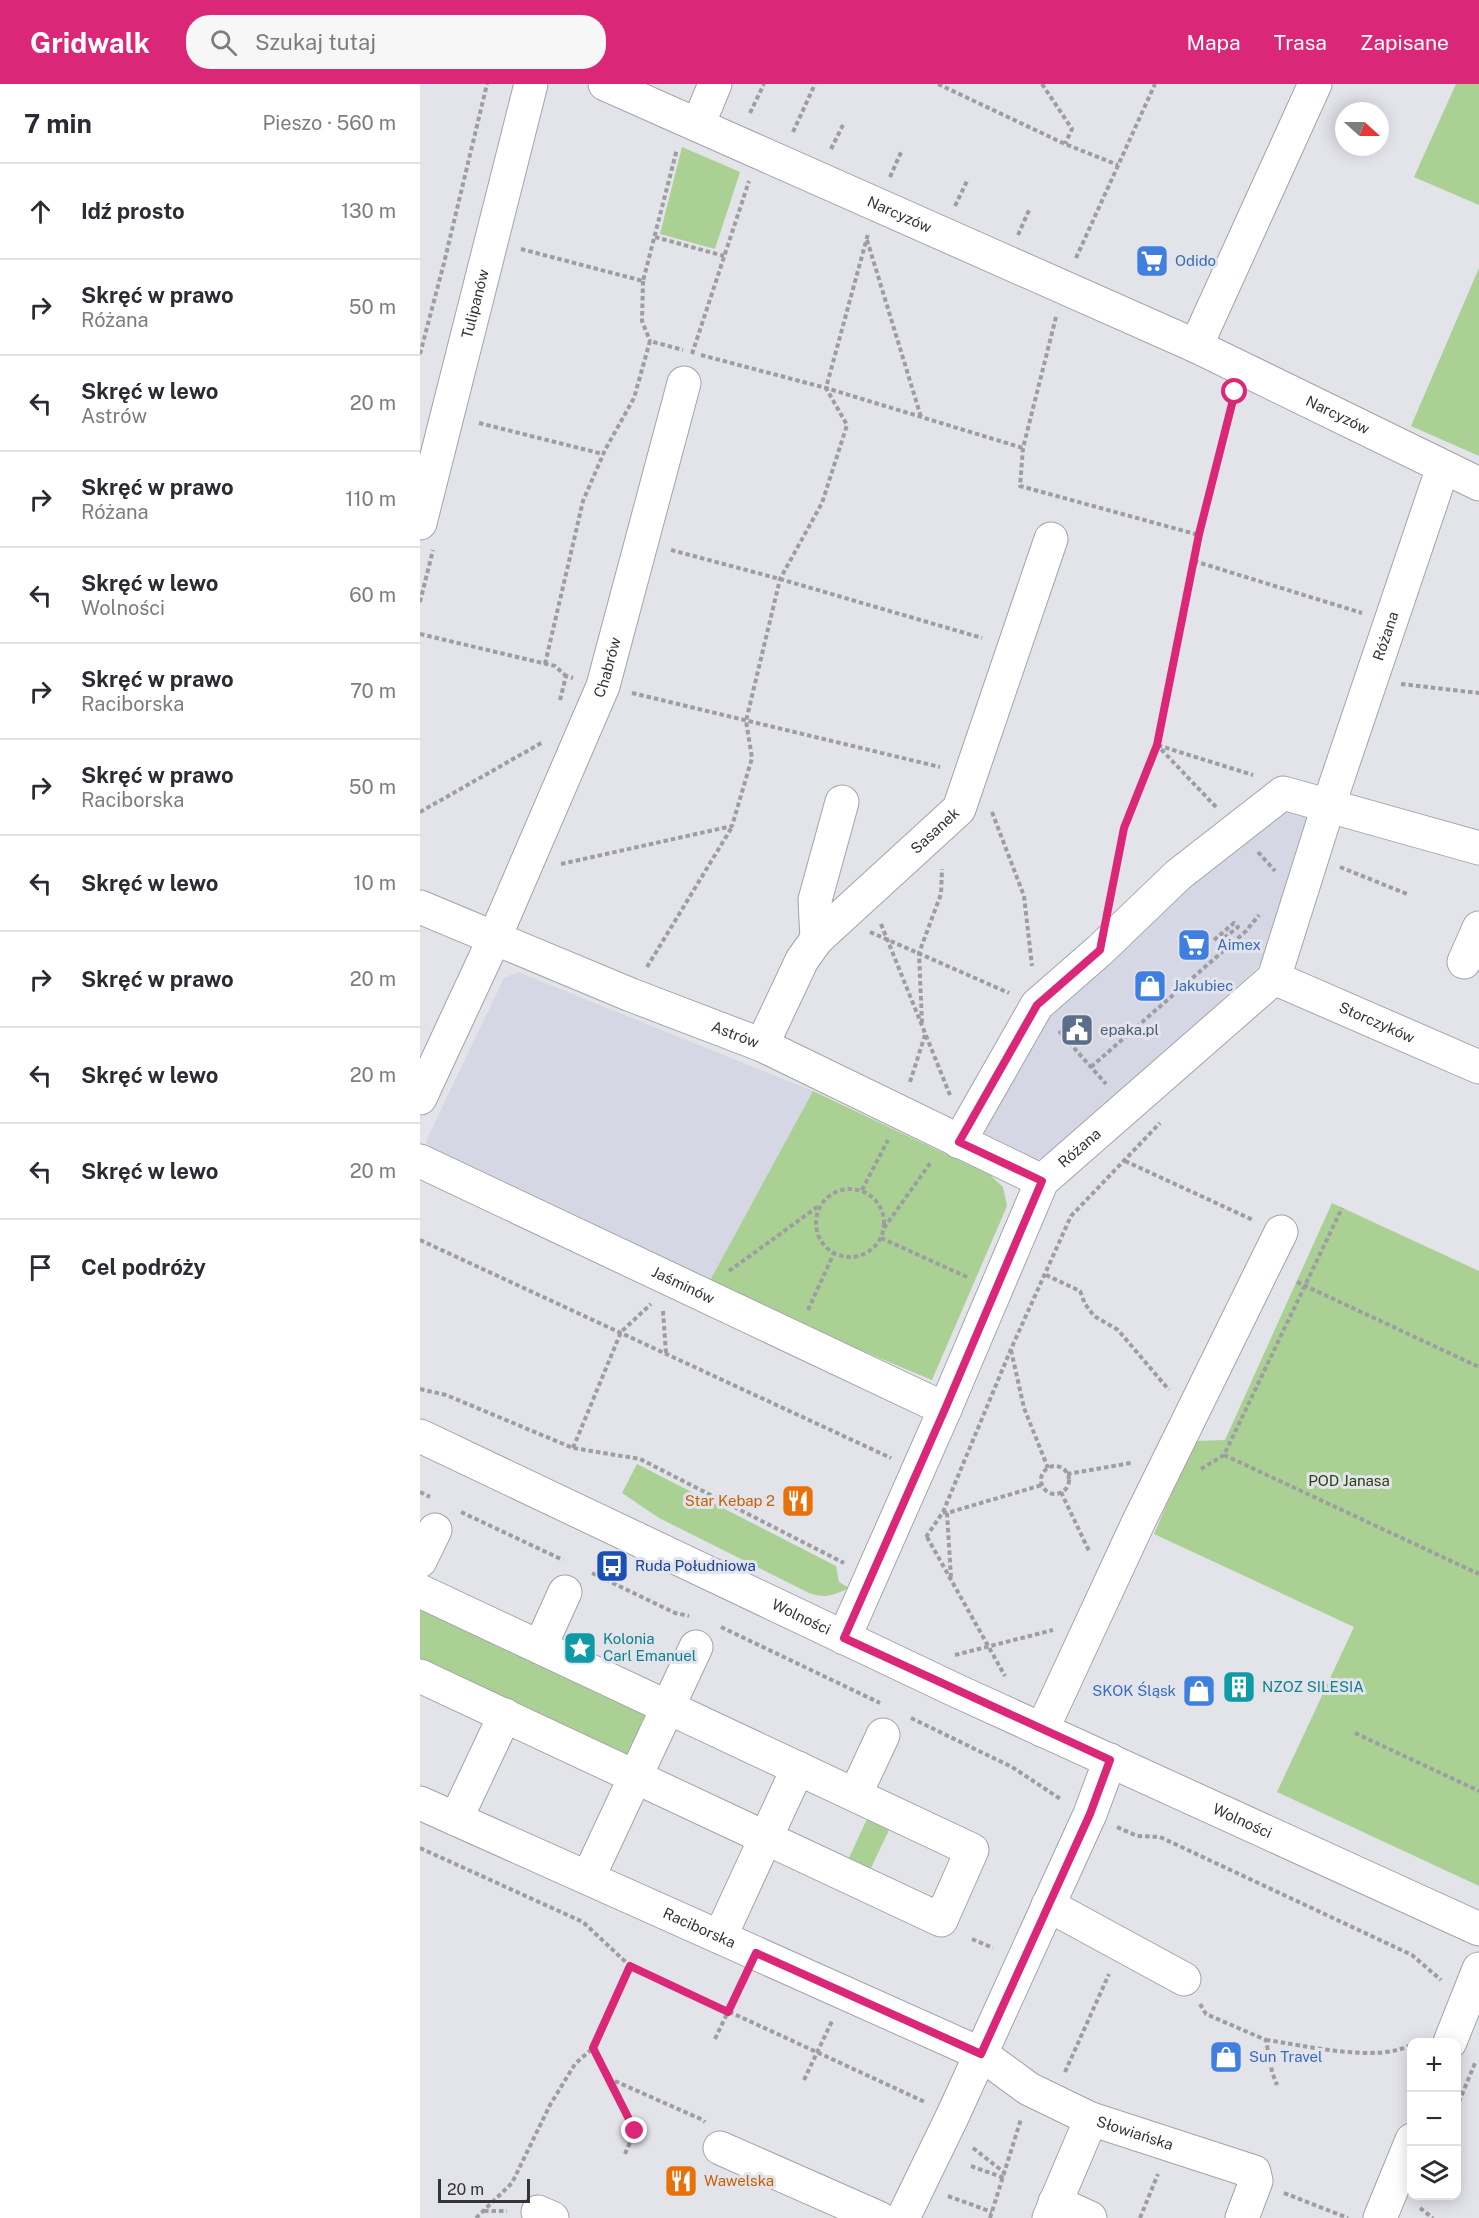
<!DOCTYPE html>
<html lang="pl">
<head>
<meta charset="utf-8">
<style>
  :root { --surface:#fff; --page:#f7f7f7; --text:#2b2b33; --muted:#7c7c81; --line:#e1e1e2; --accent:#db2777 }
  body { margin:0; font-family:"Public Sans",sans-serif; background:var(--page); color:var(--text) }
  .controls { position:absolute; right:18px; bottom:18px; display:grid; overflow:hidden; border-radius:12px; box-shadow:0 3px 15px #0003 }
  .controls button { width:54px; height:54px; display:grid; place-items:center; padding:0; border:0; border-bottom:2px solid var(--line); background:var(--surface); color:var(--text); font:30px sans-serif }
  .compass { position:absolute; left:915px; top:18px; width:54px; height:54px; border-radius:50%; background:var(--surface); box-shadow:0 3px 15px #0003; rotate:111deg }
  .scale { position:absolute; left:18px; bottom:15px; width:92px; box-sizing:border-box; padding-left:6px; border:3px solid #353537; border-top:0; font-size:16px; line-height:21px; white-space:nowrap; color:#353537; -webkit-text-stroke:4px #e3e3ea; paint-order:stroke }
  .stop { position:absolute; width:18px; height:18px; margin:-14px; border:4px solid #db2777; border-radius:50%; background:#fff }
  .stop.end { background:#db2777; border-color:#fff; box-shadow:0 2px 6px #0008 }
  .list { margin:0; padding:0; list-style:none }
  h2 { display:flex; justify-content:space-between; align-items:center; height:78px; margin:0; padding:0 24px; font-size:26px }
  h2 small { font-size:20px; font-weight:400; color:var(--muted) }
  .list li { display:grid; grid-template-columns:39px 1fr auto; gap:18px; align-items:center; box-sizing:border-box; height:96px; padding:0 24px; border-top:2px solid var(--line) }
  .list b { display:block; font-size:22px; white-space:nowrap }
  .list p { margin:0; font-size:20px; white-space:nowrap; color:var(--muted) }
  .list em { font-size:20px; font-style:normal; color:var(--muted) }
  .icon { flex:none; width:33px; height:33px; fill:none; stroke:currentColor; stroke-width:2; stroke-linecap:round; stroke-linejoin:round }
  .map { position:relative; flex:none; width:1059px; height:2134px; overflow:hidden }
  header { display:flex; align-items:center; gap:36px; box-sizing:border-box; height:84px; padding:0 30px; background:var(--accent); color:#fff }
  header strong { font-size:28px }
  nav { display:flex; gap:33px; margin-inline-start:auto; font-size:21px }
  .search { width:420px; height:54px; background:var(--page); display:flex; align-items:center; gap:15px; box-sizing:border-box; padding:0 21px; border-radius:24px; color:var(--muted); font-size:22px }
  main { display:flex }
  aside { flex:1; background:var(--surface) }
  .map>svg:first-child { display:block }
</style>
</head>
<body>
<header>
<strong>Gridwalk</strong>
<div class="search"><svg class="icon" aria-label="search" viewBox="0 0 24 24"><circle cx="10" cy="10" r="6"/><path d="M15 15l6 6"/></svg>Szukaj tutaj</div>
<nav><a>Mapa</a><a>Trasa</a><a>Zapisane</a></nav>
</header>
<main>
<aside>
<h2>7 min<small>Pieszo · 560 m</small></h2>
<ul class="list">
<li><svg class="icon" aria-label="ahead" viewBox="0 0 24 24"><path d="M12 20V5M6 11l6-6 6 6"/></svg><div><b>Idź prosto</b></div><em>130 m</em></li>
<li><svg class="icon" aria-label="right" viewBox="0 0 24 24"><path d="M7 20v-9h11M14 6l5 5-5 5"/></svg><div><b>Skręć w prawo</b><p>Różana</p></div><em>50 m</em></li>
<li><svg class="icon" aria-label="left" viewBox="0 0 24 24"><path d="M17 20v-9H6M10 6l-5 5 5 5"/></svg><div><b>Skręć w lewo</b><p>Astrów</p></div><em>20 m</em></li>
<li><svg class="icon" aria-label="right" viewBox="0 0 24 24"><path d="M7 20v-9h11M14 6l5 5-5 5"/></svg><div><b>Skręć w prawo</b><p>Różana</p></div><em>110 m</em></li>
<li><svg class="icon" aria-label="left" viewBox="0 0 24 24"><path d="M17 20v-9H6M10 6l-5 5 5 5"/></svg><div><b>Skręć w lewo</b><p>Wolności</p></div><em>60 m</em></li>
<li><svg class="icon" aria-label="right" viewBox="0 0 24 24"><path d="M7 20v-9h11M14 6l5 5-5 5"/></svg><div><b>Skręć w prawo</b><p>Raciborska</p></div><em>70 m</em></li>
<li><svg class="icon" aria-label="right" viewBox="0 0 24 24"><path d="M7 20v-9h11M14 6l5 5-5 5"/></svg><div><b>Skręć w prawo</b><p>Raciborska</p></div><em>50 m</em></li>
<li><svg class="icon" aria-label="left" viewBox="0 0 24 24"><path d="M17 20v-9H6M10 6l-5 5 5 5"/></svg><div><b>Skręć w lewo</b></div><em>10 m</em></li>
<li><svg class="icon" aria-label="right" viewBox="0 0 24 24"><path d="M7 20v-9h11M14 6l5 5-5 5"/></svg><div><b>Skręć w prawo</b></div><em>20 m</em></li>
<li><svg class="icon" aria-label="left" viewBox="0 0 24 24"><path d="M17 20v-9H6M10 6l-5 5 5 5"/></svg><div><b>Skręć w lewo</b></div><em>20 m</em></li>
<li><svg class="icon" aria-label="left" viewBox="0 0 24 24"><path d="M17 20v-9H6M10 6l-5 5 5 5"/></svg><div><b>Skręć w lewo</b></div><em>20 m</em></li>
<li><svg class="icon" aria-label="arrive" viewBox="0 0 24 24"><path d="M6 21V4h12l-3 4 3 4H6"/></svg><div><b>Cel podróży</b></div></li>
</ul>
</aside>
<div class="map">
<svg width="1059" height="2134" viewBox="0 0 1059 2134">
  <rect width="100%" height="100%" fill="#e3e3ea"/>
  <g fill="#d6d7e4">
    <polygon points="856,724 891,731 841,880 696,1017 629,1073 617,1075 552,1043 627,922"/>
    <polygon points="98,888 393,1007 287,1202 13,1072 6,1057 84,894"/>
  </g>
  <g fill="#aad193">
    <polygon points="1036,0 1059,0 1059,121 994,93"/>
    <polygon points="262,63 320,88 295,165 240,150"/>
    <polygon points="1059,184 1059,372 991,342"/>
    <polygon points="393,1007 570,1091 583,1103 587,1122 512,1296 287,1202"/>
    <polygon points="912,1119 1059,1187 1059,1802 857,1708 934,1543 734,1450 774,1357 805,1356"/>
    <path d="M 217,1380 L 416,1482 L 419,1498 L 429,1504 C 414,1511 405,1515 389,1509 L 239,1434 L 202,1409 Z"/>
    <polygon points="0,1525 227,1631 208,1672 0,1575"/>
    <polygon points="447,1735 469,1746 450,1786 428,1776"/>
  </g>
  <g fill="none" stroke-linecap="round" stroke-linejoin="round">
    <g stroke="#a3a3aa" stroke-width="35">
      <g id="minor">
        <path id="s1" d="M 185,0 L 776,262 L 1059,400"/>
        <polyline points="278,41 295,0"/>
        <polyline points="776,262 895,0"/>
        <path id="s2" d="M 0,439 L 111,0"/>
        <path id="s3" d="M 0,823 L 211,911 L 342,961 L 622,1097"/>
        <polyline points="397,855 395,816 422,718"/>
        <polyline points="1044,878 1059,844"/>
        <path id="s4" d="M 854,894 L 1059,983"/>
        <path id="s5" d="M 342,961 L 382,876 L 397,855 L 539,725 L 631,455"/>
        <path id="s6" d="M 0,1014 L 74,855 L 183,602 L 264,299"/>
        <polyline points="539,1058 617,921 680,866 758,791 863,709 1059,764"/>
        <path id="s7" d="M 0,1077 L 525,1325"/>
        <path id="s8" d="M 0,1352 L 535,1606 L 1059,1845"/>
        <polyline points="0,1477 15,1446"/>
        <polyline points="0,1507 552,1766 521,1836 0,1592"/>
        <path id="s9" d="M 424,1554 L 525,1325 L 622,1097 L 854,894 L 908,723 L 1023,383"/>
        <polyline points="120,1563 145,1508"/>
        <polyline points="622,1646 718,1439 861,1148"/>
        <polyline points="435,1711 463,1651"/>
        <path id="s10" d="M 0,1719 L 561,1970 L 609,2005 L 671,2035 L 834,2088 L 836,2097 L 822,2134"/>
        <polyline points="36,1735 85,1631"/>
        <polyline points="168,1794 276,1563"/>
        <polyline points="628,1821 764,1895"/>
        <polyline points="300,1853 378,1684"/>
        <polyline points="1030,1958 1059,1885"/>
        <polyline points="300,2064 459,2134"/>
        <polyline points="635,2118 670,2134"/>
        <polyline points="118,2128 132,2134"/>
        <polyline points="483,2134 533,2031 670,1730 690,1676"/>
        <polyline points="629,2134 671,2035"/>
        <polyline points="960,2134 992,2056"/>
      </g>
    </g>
    <g stroke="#9d9da2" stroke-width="4" stroke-dasharray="4.5 3" stroke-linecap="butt">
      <polyline points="518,0 645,60 698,81"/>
      <polyline points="622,0 652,45 645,60"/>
      <polyline points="330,29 344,0"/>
      <polyline points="373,48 395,0"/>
      <polyline points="411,65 423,41"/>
      <polyline points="470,93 482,66"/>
      <polyline points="535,122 548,95"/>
      <polyline points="598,151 610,124"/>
      <polyline points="235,153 304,172"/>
      <polyline points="447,156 501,333"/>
      <polyline points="101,165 223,197 257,65"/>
      <polyline points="656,174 735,0"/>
      <polyline points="223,197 222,237 230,257"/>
      <polyline points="636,233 603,364 600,402 779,451"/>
      <polyline points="0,270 24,179 67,0"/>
      <polyline points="272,270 329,97"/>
      <polyline points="281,271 406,304 603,364"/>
      <polyline points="59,339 183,370"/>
      <polyline points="251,466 360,495 562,554"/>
      <polyline points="774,477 942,529"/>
      <polyline points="0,518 13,466"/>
      <polyline points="0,550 135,582 146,592"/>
      <polyline points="125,580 163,417 185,366 214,314 230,257 263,266"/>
      <polyline points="981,600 1059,609"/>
      <polyline points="212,609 520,683"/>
      <polyline points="140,616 146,592 153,594"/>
      <polyline points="796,723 737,661 779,451 813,316"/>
      <polyline points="0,728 123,658"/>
      <polyline points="572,728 604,812 612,882"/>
      <polyline points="838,768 855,787"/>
      <polyline points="141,780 312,742 332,674 326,637 360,495 402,419 427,341 406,304 448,150"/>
      <polyline points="920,783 987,810"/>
      <polyline points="691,810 704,744 737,661 833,691"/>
      <polyline points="461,840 530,1011"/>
      <polyline points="450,848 589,909"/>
      <polyline points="794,856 814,839 818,843 804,854 810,861"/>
      <polyline points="227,883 312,743"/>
      <polyline points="502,939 499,869 521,810 522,785"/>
      <polyline points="639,947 686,1000"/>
      <polyline points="671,983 826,847 839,831"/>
      <polyline points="490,998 505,951"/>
      <polyline points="705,1077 833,1136"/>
      <circle cx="430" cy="1139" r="34"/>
      <polyline points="442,1106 468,1056"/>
      <polyline points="464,1144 511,1078"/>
      <polyline points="461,1154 547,1193"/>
      <polyline points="0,1156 471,1374"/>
      <polyline points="309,1187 400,1121"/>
      <polyline points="626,1191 660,1207 665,1220 674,1232 698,1246 749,1306"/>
      <polyline points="877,1198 1059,1283"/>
      <polyline points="388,1226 414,1169"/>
      <polyline points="243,1227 246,1269"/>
      <polyline points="591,1266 604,1324 628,1384"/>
      <polyline points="0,1305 26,1311 153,1364 220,1375 424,1479"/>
      <polyline points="153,1364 201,1248 231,1220"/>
      <polyline points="804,1371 1059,1490"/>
      <circle cx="635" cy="1396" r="14"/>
      <polyline points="781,1385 804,1371 922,1124"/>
      <polyline points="647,1390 711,1379"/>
      <polyline points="0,1408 10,1413"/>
      <polyline points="641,1408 669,1467"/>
      <polyline points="41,1428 143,1476"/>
      <polyline points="523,1428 527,1429 622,1401"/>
      <polyline points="527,1429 531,1494"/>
      <polyline points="506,1453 523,1428 591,1265 651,1132 740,1039"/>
      <polyline points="507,1453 585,1592"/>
      <polyline points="172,1489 255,1529 269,1532"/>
      <polyline points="301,1543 460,1619"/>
      <polyline points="535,1571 633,1546"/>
      <polyline points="491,1634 592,1683 642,1716"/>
      <polyline points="935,1649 1059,1707"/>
      <polyline points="697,1743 717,1752 740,1753 992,1871 1021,1896"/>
      <polyline points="0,1764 163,1838 210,1882 505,2018"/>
      <polyline points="552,1855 573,1864"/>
      <polyline points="780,1920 786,1930 846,1956 852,1988 857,2001"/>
      <polyline points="295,1955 322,1898"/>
      <path d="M 846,1956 C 884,1961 959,1980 992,1960"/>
      <polyline points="645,1988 689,1890"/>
      <polyline points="188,1994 283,2036 285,2038"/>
      <polyline points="384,1996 412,1937"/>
      <polyline points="1036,2025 1055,1979"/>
      <polyline points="553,2064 585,2089"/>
      <polyline points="205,2070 215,2047 173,1964 210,1882"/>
      <polyline points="551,2082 584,2094"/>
      <polyline points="864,2109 928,2134"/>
      <polyline points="528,2112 572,2128"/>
      <polyline points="1000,2124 1013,2134"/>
      <polyline points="64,2127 87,2127"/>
      <polyline points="56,2134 92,2099 130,2021 155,1980 173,1964"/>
      <polyline points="570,2134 601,2035"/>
      <polyline points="720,2134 738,2090"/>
    </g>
    <use href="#minor" stroke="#fff" stroke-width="33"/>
  </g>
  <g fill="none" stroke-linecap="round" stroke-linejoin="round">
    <polyline stroke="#db2777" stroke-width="8" points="215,2047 173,1964 210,1882 308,1928 336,1869 561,1970 670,1730 690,1676 424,1554 525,1325 622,1097 539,1058 617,921 680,866 704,744 737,661 779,450 815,308"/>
  </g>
  <defs>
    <g id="supermarket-square" transform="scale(1.725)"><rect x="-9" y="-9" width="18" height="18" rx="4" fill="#3f7fe0" stroke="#e3e3ea"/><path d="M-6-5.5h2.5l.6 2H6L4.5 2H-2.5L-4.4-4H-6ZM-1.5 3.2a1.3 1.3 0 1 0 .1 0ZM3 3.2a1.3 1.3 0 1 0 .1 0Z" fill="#fff"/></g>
    <g id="shop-square" transform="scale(1.725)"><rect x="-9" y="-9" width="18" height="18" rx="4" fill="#3f7fe0" stroke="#e3e3ea"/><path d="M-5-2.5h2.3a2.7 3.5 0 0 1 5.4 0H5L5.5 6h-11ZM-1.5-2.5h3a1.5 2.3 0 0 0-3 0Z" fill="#fff"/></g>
    <g id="civic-square" transform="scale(1.725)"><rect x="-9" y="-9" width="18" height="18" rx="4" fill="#5c6f8a" stroke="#e3e3ea"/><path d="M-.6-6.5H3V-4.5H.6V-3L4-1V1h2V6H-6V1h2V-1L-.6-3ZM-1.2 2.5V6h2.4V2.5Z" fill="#fff"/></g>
    <g id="restaurant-square" transform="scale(1.725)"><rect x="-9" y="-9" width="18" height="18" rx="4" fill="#e8710a" stroke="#e3e3ea"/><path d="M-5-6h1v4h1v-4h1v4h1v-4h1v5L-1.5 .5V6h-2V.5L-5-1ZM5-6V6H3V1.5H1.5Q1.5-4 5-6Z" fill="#fff"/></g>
    <g id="bus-square" transform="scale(1.725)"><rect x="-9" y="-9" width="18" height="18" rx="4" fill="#1a4fb4" stroke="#e3e3ea"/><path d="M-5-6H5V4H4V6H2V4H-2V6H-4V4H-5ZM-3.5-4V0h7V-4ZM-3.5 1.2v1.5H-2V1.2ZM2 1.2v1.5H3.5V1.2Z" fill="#fff"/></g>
    <g id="sight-square" transform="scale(1.725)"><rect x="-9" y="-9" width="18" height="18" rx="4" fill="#0f9aa8" stroke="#e3e3ea"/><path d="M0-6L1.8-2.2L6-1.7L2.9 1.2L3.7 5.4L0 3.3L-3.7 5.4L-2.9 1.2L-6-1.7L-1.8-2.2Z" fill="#fff"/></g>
    <g id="building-square" transform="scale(1.725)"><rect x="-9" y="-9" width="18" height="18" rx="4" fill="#0f9aa8" stroke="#e3e3ea"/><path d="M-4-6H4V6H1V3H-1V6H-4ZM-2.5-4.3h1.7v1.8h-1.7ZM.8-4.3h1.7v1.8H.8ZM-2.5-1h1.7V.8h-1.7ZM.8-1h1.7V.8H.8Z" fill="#fff"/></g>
  </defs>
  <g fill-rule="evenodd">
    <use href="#supermarket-square" x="732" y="177"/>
    <use href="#supermarket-square" x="774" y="861"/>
    <use href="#shop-square" x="730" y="902"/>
    <use href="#civic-square" x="657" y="946"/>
    <use href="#restaurant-square" x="378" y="1417"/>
    <use href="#bus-square" x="192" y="1482"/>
    <use href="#sight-square" x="160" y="1564"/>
    <use href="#building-square" x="819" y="1603"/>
    <use href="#shop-square" x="779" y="1607"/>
    <use href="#shop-square" x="806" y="1973"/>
    <use href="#restaurant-square" x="261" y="2097"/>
  </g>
  <g text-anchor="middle" stroke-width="6" stroke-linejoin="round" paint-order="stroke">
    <g font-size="15" fill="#353537" stroke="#e3e3ea">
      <text dy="5" stroke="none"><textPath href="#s1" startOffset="322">Narcyzów</textPath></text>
      <text dy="5" stroke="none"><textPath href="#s2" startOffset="226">Tulipanów</textPath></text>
      <text dy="5" stroke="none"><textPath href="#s1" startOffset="804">Narcyzów</textPath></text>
      <text dy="5" stroke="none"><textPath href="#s9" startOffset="1166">Różana</textPath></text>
      <text dy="5" stroke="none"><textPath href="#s6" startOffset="470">Chabrów</textPath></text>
      <text dy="5" stroke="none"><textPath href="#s5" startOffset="280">Sasanek</textPath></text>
      <text dy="5" stroke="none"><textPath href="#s4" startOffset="112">Storczyków</textPath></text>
      <text dy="5" stroke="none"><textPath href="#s3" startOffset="340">Astrów</textPath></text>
      <text dy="5" stroke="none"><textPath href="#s9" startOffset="548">Różana</textPath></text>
      <text dy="5" stroke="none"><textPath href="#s7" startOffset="291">Jaśminów</textPath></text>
      <text dy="5" stroke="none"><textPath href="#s8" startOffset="422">Wolności</textPath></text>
      <text dy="5" stroke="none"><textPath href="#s8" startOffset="908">Wolności</textPath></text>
      <text dy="5" stroke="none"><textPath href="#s10" startOffset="306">Raciborska</textPath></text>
      <text dy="5" stroke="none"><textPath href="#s10" startOffset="789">Słowiańska</textPath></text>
    </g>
    <g font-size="15" fill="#366cbe" stroke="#e3e3ea" text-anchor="start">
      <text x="755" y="182">Odido</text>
      <text x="797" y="866">Aimex</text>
      <text x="753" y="907">Jakubiec</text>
      <text x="756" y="1612" text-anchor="end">SKOK Śląsk</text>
      <text x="829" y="1978">Sun Travel</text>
    </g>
    <g font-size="15" fill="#4e5e75" stroke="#e3e3ea" text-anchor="start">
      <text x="680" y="951">epaka.pl</text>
    </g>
    <g font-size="15" fill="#274312" stroke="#e3e3ea">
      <text x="929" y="1402">POD Janasa</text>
    </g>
    <g font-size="15" fill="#c56008" stroke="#e3e3ea" text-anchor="end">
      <text x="355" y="1422">Star Kebap 2</text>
      <text x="284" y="2102" text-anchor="start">Wawelska</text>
    </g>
    <g font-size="15" fill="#164399" stroke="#e3e3ea" text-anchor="start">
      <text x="215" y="1487">Ruda Południowa</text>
    </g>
    <g font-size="15" fill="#0d838f" stroke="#e3e3ea" text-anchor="start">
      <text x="183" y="1560">Kolonia<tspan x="183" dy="17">Carl Emanuel</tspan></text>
      <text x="842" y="1608">NZOZ SILESIA</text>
    </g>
  </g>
</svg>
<div class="controls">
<button>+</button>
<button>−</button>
<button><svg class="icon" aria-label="layers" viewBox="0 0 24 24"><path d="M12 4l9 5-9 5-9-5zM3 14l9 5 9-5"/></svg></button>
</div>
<svg class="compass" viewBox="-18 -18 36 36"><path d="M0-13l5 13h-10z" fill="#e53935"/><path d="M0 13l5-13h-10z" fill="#7c7c81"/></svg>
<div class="scale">20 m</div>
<div class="stop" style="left:815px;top:308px"></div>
<div class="stop end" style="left:215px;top:2047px"></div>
</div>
</main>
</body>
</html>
